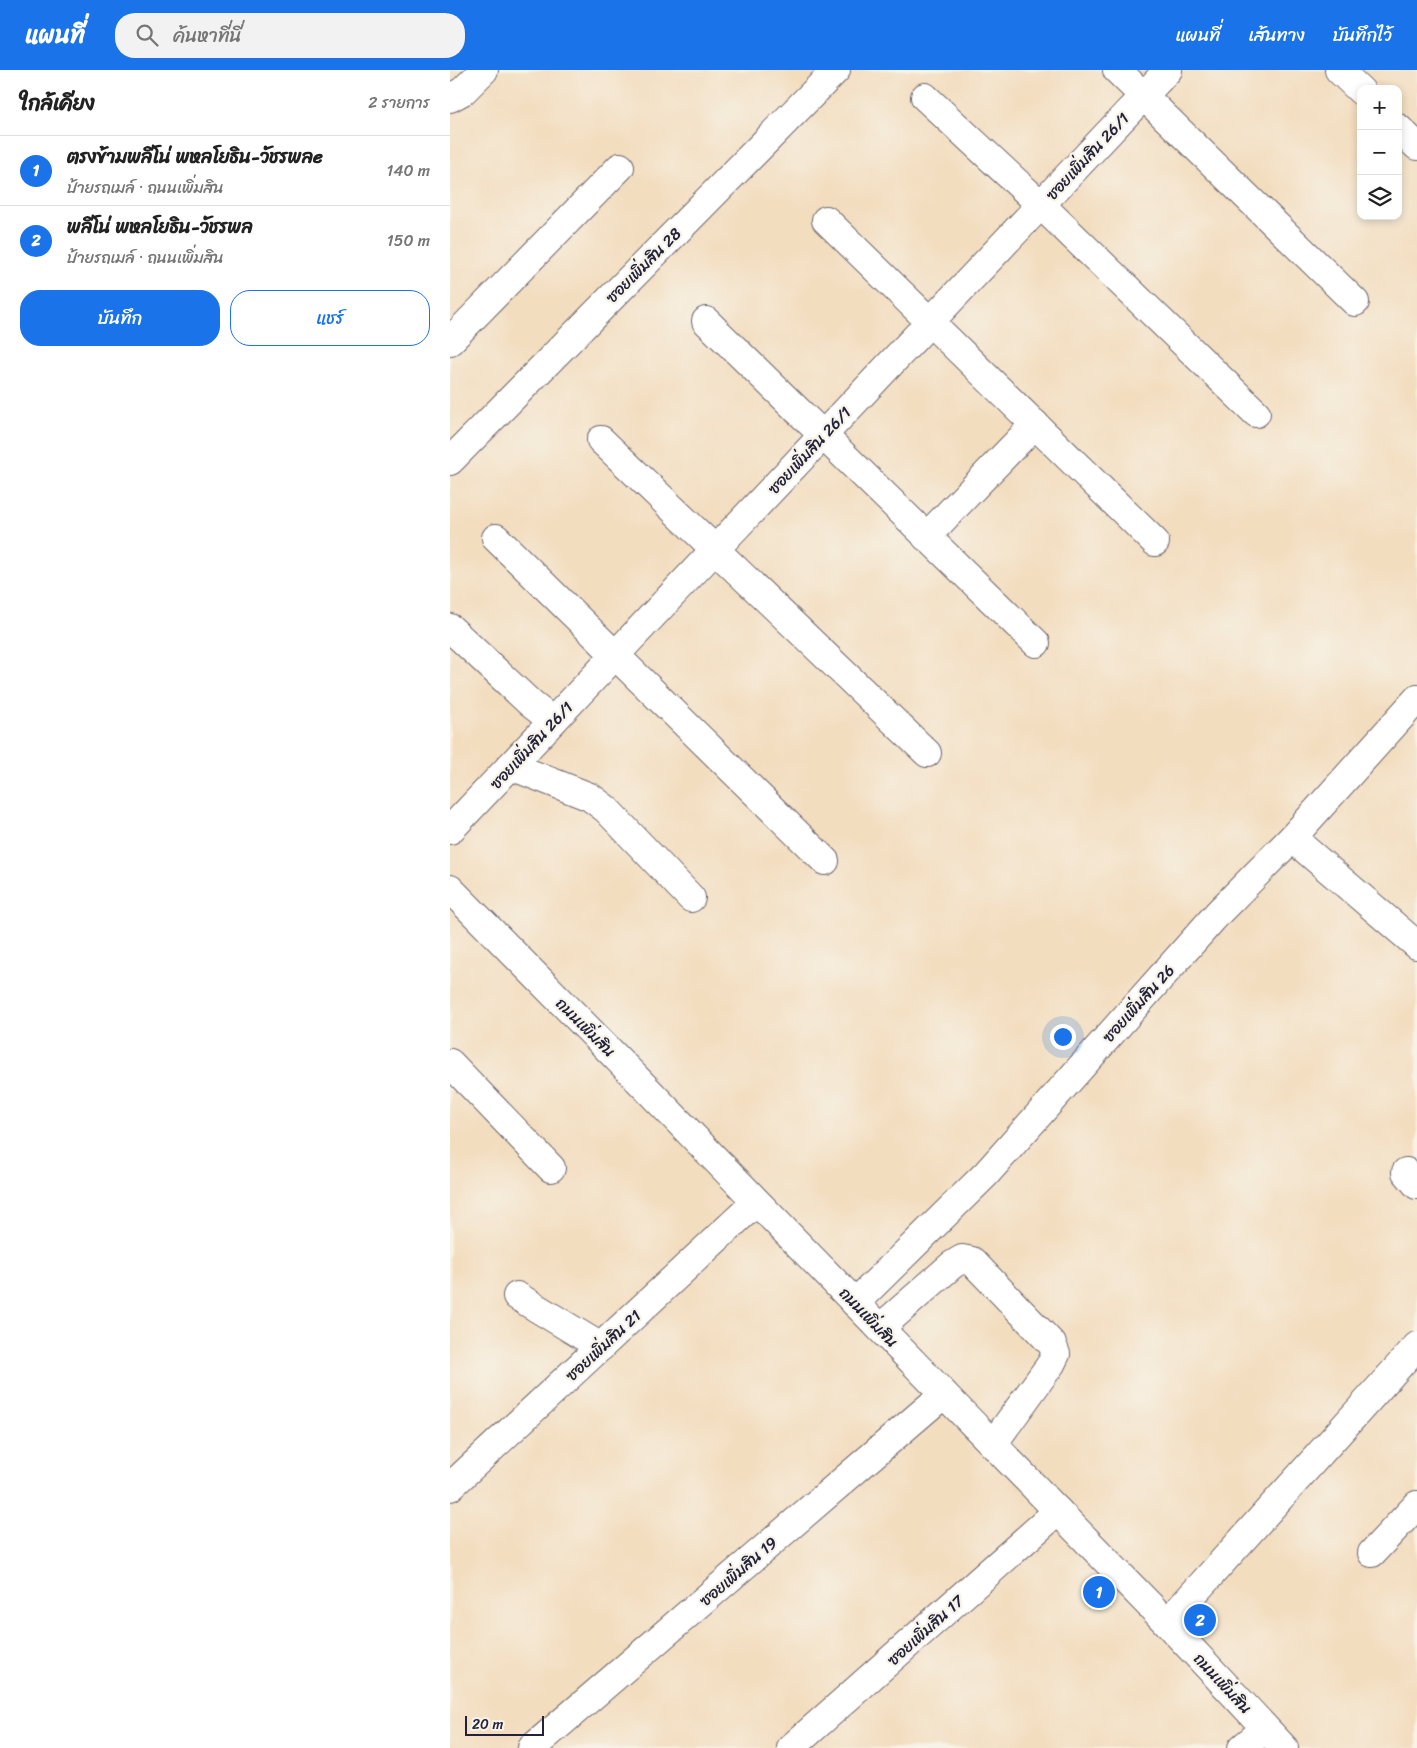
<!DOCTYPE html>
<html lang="th">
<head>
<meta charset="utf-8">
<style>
  :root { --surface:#fff; --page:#f2f2f2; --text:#222; --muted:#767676; --line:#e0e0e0; --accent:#1a73e8 }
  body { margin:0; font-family:Sriracha,"Playpen Sans Thai",sans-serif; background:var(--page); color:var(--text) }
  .controls { position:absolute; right:15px; top:15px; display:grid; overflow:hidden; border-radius:10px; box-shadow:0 2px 8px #0003 }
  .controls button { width:45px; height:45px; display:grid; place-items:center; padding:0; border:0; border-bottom:1px solid var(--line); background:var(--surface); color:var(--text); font:25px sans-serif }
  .scale { position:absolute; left:15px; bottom:12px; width:79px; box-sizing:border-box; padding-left:5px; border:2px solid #22223b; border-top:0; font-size:14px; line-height:18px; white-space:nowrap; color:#22223b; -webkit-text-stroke:4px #f7f3e8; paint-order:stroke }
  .you { position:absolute; left:612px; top:966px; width:18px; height:18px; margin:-12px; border:4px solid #fff; border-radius:50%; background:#1a73e8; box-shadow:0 0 0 8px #1a73e833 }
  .badge { display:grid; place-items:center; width:32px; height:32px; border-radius:50%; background:var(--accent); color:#fff; font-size:16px; font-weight:700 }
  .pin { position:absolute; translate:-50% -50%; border:2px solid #fff; box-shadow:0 1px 5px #0006 }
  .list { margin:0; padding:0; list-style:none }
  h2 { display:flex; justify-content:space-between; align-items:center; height:65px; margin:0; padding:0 20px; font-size:21px }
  h2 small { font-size:16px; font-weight:400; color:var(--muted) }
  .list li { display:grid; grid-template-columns:32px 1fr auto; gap:15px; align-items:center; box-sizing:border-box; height:70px; padding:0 20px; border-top:1px solid var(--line) }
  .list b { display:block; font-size:19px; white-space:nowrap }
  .list p { margin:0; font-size:16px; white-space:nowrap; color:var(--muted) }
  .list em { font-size:16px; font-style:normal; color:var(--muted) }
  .actions { display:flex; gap:10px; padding:15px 20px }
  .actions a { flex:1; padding:11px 0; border:1px solid var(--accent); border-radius:20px; text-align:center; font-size:18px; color:var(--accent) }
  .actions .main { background:var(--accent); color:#fff }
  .icon { flex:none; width:28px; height:28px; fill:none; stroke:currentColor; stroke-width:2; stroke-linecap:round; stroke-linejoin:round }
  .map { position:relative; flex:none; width:967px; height:1678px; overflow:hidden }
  header { display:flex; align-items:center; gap:30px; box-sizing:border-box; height:70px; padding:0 25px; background:var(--accent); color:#fff }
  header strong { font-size:24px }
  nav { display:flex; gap:28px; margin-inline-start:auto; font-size:18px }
  .search { width:350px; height:45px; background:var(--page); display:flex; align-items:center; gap:12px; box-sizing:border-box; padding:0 18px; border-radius:20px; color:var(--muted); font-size:19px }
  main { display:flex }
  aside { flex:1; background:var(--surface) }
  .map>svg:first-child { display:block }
</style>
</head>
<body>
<header>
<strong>แผนที่</strong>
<div class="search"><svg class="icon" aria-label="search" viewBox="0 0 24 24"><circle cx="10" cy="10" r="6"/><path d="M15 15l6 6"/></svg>ค้นหาที่นี่</div>
<nav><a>แผนที่</a><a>เส้นทาง</a><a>บันทึกไว้</a></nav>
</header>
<main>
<aside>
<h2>ใกล้เคียง<small>2 รายการ</small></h2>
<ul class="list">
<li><span class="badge">1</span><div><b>ตรงข้ามพลีโน่ พหลโยธิน-วัชรพลe</b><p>ป้ายรถเมล์ · ถนนเพิ่มสิน</p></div><em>140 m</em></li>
<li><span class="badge">2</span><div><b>พลีโน่ พหลโยธิน-วัชรพล</b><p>ป้ายรถเมล์ · ถนนเพิ่มสิน</p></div><em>150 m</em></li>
</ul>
<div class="actions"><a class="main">บันทึก</a><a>แชร์</a></div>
</aside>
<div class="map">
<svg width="967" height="1678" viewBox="0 0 967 1678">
  <rect width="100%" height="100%" fill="#f7f3e8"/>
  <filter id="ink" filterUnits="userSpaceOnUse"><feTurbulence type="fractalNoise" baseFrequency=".02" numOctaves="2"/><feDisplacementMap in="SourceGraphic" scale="10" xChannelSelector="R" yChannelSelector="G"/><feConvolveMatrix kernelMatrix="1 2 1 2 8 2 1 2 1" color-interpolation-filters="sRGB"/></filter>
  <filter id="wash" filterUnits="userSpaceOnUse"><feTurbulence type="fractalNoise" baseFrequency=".0096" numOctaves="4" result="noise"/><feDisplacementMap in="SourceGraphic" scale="20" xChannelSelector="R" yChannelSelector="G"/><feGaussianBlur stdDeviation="1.12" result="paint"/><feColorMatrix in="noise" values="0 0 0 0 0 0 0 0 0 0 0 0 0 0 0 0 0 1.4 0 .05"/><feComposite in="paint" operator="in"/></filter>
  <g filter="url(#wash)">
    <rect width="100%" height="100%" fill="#f3ddbf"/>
  </g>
  <g filter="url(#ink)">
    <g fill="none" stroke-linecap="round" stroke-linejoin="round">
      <g stroke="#6b6369" stroke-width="30">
        <g id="minor">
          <polyline points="667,0 905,232"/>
          <polyline points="889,0 911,21"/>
          <polyline points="475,27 591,135 806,343"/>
          <polyline points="0,28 13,21 34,0"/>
          <polyline points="948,58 967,76"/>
          <polyline points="376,150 705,472"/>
          <polyline points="256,251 586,573"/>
          <polyline points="0,271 170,97"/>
          <polyline points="151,370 477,683"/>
          <polyline points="0,391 386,0"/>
          <polyline points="476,467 585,354"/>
          <polyline points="46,468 375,791"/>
          <polyline points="0,558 81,634 103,651"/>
          <polyline points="61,696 140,727 156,739 241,828"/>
          <polyline points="0,760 718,0"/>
          <polyline points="842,768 967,875"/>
          <polyline points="0,819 157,978 717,1553 834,1678"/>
          <polyline points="0,993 101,1098"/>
          <polyline points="956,1102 967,1115"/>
          <polyline points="67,1226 151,1277"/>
          <polyline points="405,1233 536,1104 769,842 842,768 967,629"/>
          <polyline points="430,1258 502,1195 512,1189 522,1191 602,1274 606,1284 601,1294 543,1374"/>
          <polyline points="0,1417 306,1132"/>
          <polyline points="922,1483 967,1435"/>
          <polyline points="717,1553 967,1276"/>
          <polyline points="82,1678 494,1324"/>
          <polyline points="341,1678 608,1441"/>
          <polyline points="792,1678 815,1659"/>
        </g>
      </g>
      <use href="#minor" stroke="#fff" stroke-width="28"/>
    </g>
  </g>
  <g text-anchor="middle" stroke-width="4.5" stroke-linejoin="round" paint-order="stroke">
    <g font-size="16" fill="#22223b" stroke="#f7f3e8">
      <text transform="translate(637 86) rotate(-47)" y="6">ซอยเพิ่มสิน 26/1</text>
      <text transform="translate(193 195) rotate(-45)" y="6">ซอยเพิ่มสิน 28</text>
      <text transform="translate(359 380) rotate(-47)" y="6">ซอยเพิ่มสิน 26/1</text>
      <text transform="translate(81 675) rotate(-47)" y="6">ซอยเพิ่มสิน 26/1</text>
      <text transform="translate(688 933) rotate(-48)" y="6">ซอยเพิ่มสิน 26</text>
      <text transform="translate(136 957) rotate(45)" y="6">ถนนเพิ่มสิน</text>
      <text transform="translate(419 1247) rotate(46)" y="6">ถนนเพิ่มสิน</text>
      <text transform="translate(153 1275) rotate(-43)" y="6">ซอยเพิ่มสิน 21</text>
      <text transform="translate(288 1501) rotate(-41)" y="6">ซอยเพิ่มสิน 19</text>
      <text transform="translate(475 1560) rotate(-42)" y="6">ซอยเพิ่มสิน 17</text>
      <text transform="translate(773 1613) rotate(47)" y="6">ถนนเพิ่มสิน</text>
    </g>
  </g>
</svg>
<div class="controls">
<button>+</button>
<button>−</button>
<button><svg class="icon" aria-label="layers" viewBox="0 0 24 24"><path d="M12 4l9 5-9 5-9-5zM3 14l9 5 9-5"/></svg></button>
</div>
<div class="scale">20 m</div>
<div class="you"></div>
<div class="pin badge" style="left:649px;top:1522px">1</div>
<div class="pin badge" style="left:750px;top:1550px">2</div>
</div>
</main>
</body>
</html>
